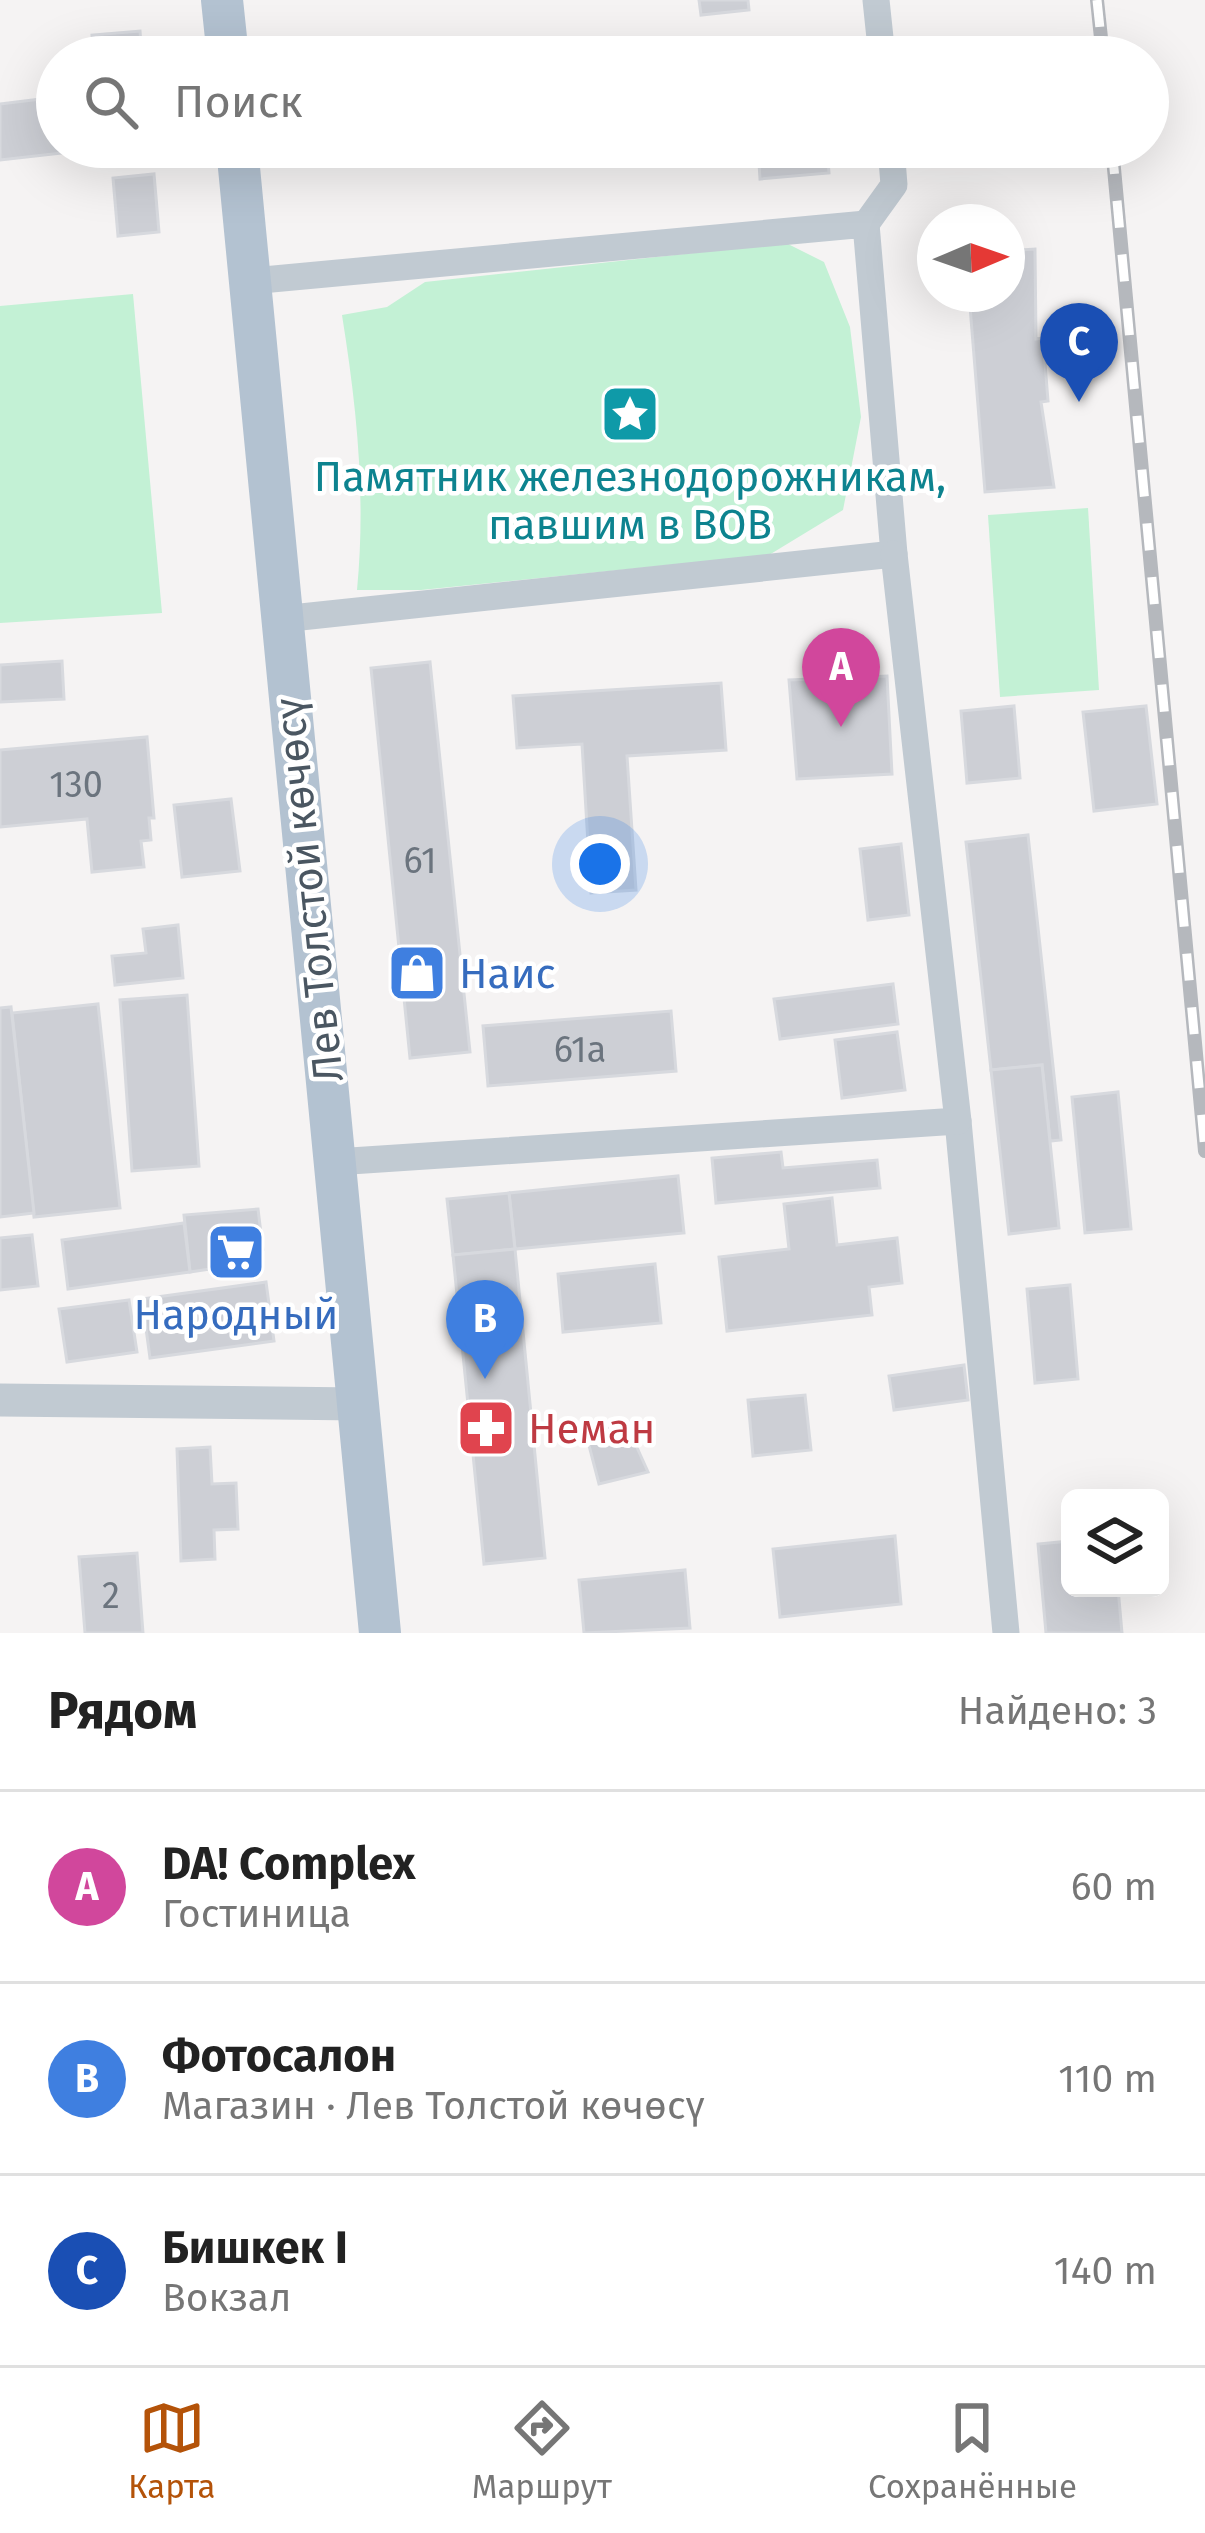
<!DOCTYPE html>
<html lang="ru">
<head>
<meta charset="utf-8">
<style>
  :root { --surface:#fff; --page:#f2f2f2; --text:#222; --muted:#767676; --line:#e0e0e0; --accent:#b45309 }
  body { margin:0; font-family:"Fira Sans",sans-serif; background:var(--page); color:var(--text) }
  .controls { position:absolute; right:36px; bottom:36px; display:grid; overflow:hidden; border-radius:18px; box-shadow:0 12px 48px #0002 }
  .controls button { width:108px; height:108px; display:grid; place-items:center; padding:0; border:0; border-bottom:3px solid var(--line); background:var(--surface); color:var(--text); font:60px sans-serif }
  .compass { position:absolute; left:917px; top:204px; width:108px; height:108px; border-radius:50%; background:var(--surface); box-shadow:0 12px 48px #0002; rotate:88deg }
  .you { position:absolute; left:600px; top:864px; width:42px; height:42px; margin:-30px; border:9px solid #fff; border-radius:50%; background:#1a73e8; box-shadow:0 0 0 18px #1a73e833 }
  .badge { display:grid; place-items:center; width:78px; height:78px; border-radius:50%; background:var(--accent); color:#fff; font-size:39px; font-weight:700 }
  .pin { position:absolute; translate:-50% -99px; filter:drop-shadow(0 3px 6px #0008) }
  .pin::after { content:''; position:absolute; top:63px; width:42px; height:36px; background:inherit; clip-path:polygon(0 0,100% 0,50% 100%) }
  .list { margin:0; padding:0; list-style:none }
  h2 { display:flex; justify-content:space-between; align-items:center; height:156px; margin:0; padding:0 48px; font-size:51px }
  h2 small { font-size:39px; font-weight:400; color:var(--muted) }
  .list li { display:grid; grid-template-columns:78px 1fr auto; gap:36px; align-items:center; box-sizing:border-box; height:192px; padding:0 48px; border-top:3px solid var(--line) }
  .list b { display:block; font-size:45px; white-space:nowrap }
  .list p { margin:0; font-size:39px; white-space:nowrap; color:var(--muted) }
  .list em { font-size:39px; font-style:normal; color:var(--muted) }
  .icon { flex:none; width:66px; height:66px; fill:none; stroke:currentColor; stroke-width:2; stroke-linecap:round; stroke-linejoin:round }
  .map { position:relative; flex:none; width:1205px; height:1633px; overflow:hidden }
  .search { position:absolute; background:var(--surface); box-shadow:0 12px 48px #0002; left:36px; right:36px; top:36px; height:132px; display:flex; align-items:center; gap:30px; box-sizing:border-box; padding:0 42px; border-radius:66px; color:var(--muted); font-size:45px }
  .sheet { height:732px; background:var(--surface) }
  nav { display:flex; justify-content:space-around; align-items:center; box-sizing:border-box; height:168px; border-top:3px solid var(--line); background:var(--surface); font-size:33px; color:var(--muted) }
  nav a { display:grid; justify-items:center; gap:6px }
  nav .on { color:var(--accent) }
  .map>svg:first-child { display:block }
</style>
</head>
<body>
<div class="map">
<svg width="1205" height="1633" viewBox="0 0 1205 1633">
  <rect width="100%" height="100%" fill="#f5f3f3"/>
  <g fill="#c3f1d5">
    <path d="M 786,243 L 824,262 L 850,327 L 861,417 L 843,510 L 769,555 L 421,590 L 357,590 C 366,496 357,409 342,315 L 387,307 L 425,282 Z"/>
    <polygon points="133,294 162,613 0,623 0,306"/>
    <polygon points="1088,508 1099,690 1000,697 988,515"/>
  </g>
  <g fill="#cdcfd5" stroke="#d7d9de" stroke-width="3">
    <polygon points="699,0 748,0 749,10 701,15"/>
    <polygon points="140,31 142,57 94,57 92,35"/>
    <polygon points="819,48 819,57 750,57 750,53"/>
    <polygon points="57,97 57,147 70,147 71,152 0,160 0,104"/>
    <polygon points="101,147 150,147 151,154 102,158"/>
    <polygon points="758,147 827,147 829,173 760,179"/>
    <polygon points="154,174 159,232 118,236 113,178"/>
    <polygon points="1035,249 1036,339 1043,338 1048,401 1041,402 1054,487 985,492 969,294 1007,294 1007,251"/>
    <polygon points="62,661 64,699 0,702 0,665"/>
    <polygon points="430,662 470,1052 410,1058 371,668"/>
    <polygon points="887,676 892,774 797,779 789,680"/>
    <polygon points="721,683 726,750 627,756 636,890 591,893 582,744 517,748 513,696"/>
    <polygon points="1014,706 1020,778 967,783 961,711"/>
    <polygon points="1146,706 1157,804 1094,811 1083,712"/>
    <polygon points="147,737 154,818 149,818 151,840 141,841 144,867 92,872 87,819 0,827 0,750"/>
    <polygon points="231,799 240,871 182,877 174,805"/>
    <polygon points="1028,835 1061,1140 1050,1141 1042,1065 991,1070 966,842"/>
    <polygon points="901,844 909,915 868,920 860,849"/>
    <polygon points="178,925 183,978 115,985 112,956 146,953 143,929"/>
    <polygon points="893,984 898,1024 780,1039 774,999"/>
    <polygon points="187,995 199,1166 132,1171 120,1000"/>
    <polygon points="98,1004 120,1208 34,1217 12,1013"/>
    <polygon points="11,1007 34,1213 0,1217 0,1008"/>
    <polygon points="671,1011 676,1071 488,1086 483,1026"/>
    <polygon points="897,1032 905,1090 842,1098 835,1040"/>
    <polygon points="1042,1065 1059,1228 1009,1234 991,1070"/>
    <polygon points="1118,1092 1131,1229 1085,1233 1072,1097"/>
    <polygon points="781,1152 783,1168 877,1160 880,1188 716,1203 712,1158"/>
    <polygon points="678,1176 684,1233 515,1249 509,1193"/>
    <polygon points="509,1193 515,1249 453,1255 447,1199"/>
    <polygon points="832,1198 837,1245 897,1238 902,1283 869,1287 872,1315 727,1331 719,1257 789,1249 784,1204"/>
    <polygon points="258,1209 263,1250 250,1263 190,1272 184,1215"/>
    <polygon points="184,1223 190,1272 68,1289 62,1240"/>
    <polygon points="32,1235 38,1286 0,1290 0,1238"/>
    <polygon points="515,1249 545,1558 484,1564 453,1255"/>
    <polygon points="655,1264 661,1323 563,1332 558,1274"/>
    <polygon points="266,1282 274,1341 150,1358 142,1299"/>
    <polygon points="1070,1285 1078,1379 1035,1383 1027,1289"/>
    <polygon points="129,1300 137,1352 67,1362 59,1309"/>
    <polygon points="964,1365 968,1400 894,1410 889,1376"/>
    <polygon points="805,1395 811,1450 753,1456 748,1400"/>
    <polygon points="625,1421 648,1472 599,1484 585,1430"/>
    <polygon points="210,1447 212,1484 236,1483 238,1529 214,1530 215,1559 181,1561 177,1449"/>
    <polygon points="895,1536 901,1604 780,1617 773,1549"/>
    <polygon points="1070,1541 1070,1588 1118,1588 1122,1633 1046,1633 1038,1544"/>
    <polygon points="137,1553 143,1633 85,1633 79,1557"/>
    <polygon points="685,1570 690,1628 584,1633 579,1580"/>
  </g>
  <g fill="none" stroke-linecap="round" stroke-linejoin="round">
    <g stroke="#c1cad2" stroke-width="27">
      <polyline points="876,0 882,57"/>
      <polyline points="866,224 894,185 891,147"/>
      <polyline points="251,281 866,224 894,554 282,619"/>
      <polyline points="958,1121 1006,1633"/>
      <polyline points="335,1162 958,1121 894,554"/>
    </g>
    <polyline stroke="#c1cad2" stroke-width="33" points="0,1400 359,1404"/>
    <g stroke="#b3c2d1" stroke-width="42">
      <polyline points="222,0 228,57"/>
      <polyline points="237,147 380,1633"/>
    </g>
    <g stroke="#b5b8bd" stroke-width="14">
      <g id="rail">
        <polyline points="1097,0 1103,57"/>
        <polyline points="1112,147 1205,1151"/>
      </g>
    </g>
    <use href="#rail" stroke="#fff" stroke-width="9" stroke-dasharray="27" stroke-linecap="butt"/>
  </g>
  <defs>
    <g id="sight-square" transform="scale(3)"><rect x="-9" y="-9" width="18" height="18" rx="4" fill="#0f9aa8" stroke="#fff"/><path d="M0-6L1.8-2.2L6-1.7L2.9 1.2L3.7 5.4L0 3.3L-3.7 5.4L-2.9 1.2L-6-1.7L-1.8-2.2Z" fill="#fff"/></g>
    <g id="shop-square" transform="scale(3)"><rect x="-9" y="-9" width="18" height="18" rx="4" fill="#3f7fe0" stroke="#fff"/><path d="M-5-2.5h2.3a2.7 3.5 0 0 1 5.4 0H5L5.5 6h-11ZM-1.5-2.5h3a1.5 2.3 0 0 0-3 0Z" fill="#fff"/></g>
    <g id="supermarket-square" transform="scale(3)"><rect x="-9" y="-9" width="18" height="18" rx="4" fill="#3f7fe0" stroke="#fff"/><path d="M-6-5.5h2.5l.6 2H6L4.5 2H-2.5L-4.4-4H-6ZM-1.5 3.2a1.3 1.3 0 1 0 .1 0ZM3 3.2a1.3 1.3 0 1 0 .1 0Z" fill="#fff"/></g>
    <g id="pharmacy-square" transform="scale(3)"><rect x="-9" y="-9" width="18" height="18" rx="4" fill="#e0444e" stroke="#fff"/><path d="M-2-6h4v4h4v4h-4v4h-4v-4h-4v-4h4Z" fill="#fff"/></g>
  </defs>
  <g fill-rule="evenodd">
    <use href="#sight-square" x="630" y="414"/>
    <use href="#shop-square" x="417" y="973"/>
    <use href="#supermarket-square" x="236" y="1252"/>
    <use href="#pharmacy-square" x="486" y="1428"/>
  </g>
  <g text-anchor="middle" stroke-width="9" stroke-linejoin="round" paint-order="stroke">
    <g font-size="36" fill="#6b747e">
      <text x="76" y="797">130</text>
      <text x="420" y="873">61</text>
      <text x="580" y="1062">61a</text>
      <text x="111" y="1608">2</text>
    </g>
    <g font-size="42" fill="#0d838f" stroke="#fff">
      <text x="630" y="491">Памятник железнодорожникам,<tspan x="630" dy="48">павшим в ВОВ</tspan></text>
    </g>
    <g font-size="42" fill="#4a5661" stroke="#fff">
      <text transform="translate(308 890) rotate(-96)" y="15">Лев Толстой көчөсү</text>
    </g>
    <g font-size="42" fill="#366cbe" stroke="#fff" text-anchor="start">
      <text x="459" y="988">Наис</text>
      <text x="236" y="1329" text-anchor="middle">Народный</text>
    </g>
    <g font-size="42" fill="#be3a42" stroke="#fff" text-anchor="start">
      <text x="528" y="1443">Неман</text>
    </g>
  </g>
</svg>
<div class="controls">
<button><svg class="icon" aria-label="layers" viewBox="0 0 24 24"><path d="M12 4l9 5-9 5-9-5zM3 14l9 5 9-5"/></svg></button>
</div>
<svg class="compass" viewBox="-18 -18 36 36"><path d="M0-13l5 13h-10z" fill="#e53935"/><path d="M0 13l5-13h-10z" fill="#767676"/></svg>
<div class="you"></div>
<div class="pin badge" style="left:841px;top:727px;background:#d1479c">A</div>
<div class="pin badge" style="left:485px;top:1379px;background:#3f7fe0">B</div>
<div class="pin badge" style="left:1079px;top:402px;background:#1a4fb4">C</div>
<div class="search"><svg class="icon" aria-label="search" viewBox="0 0 24 24"><circle cx="10" cy="10" r="6"/><path d="M15 15l6 6"/></svg>Поиск</div>
</div>
<section class="sheet">
<h2>Рядом<small>Найдено: 3</small></h2>
<ul class="list">
<li><span class="badge" style="background:#d1479c">A</span><div><b>DA! Complex</b><p>Гостиница</p></div><em>60 m</em></li>
<li><span class="badge" style="background:#3f7fe0">B</span><div><b>Фотосалон</b><p>Магазин · Лев Толстой көчөсү</p></div><em>110 m</em></li>
<li><span class="badge" style="background:#1a4fb4">C</span><div><b>Бишкек I</b><p>Вокзал</p></div><em>140 m</em></li>
</ul>
</section>
<nav>
<a class="on"><svg class="icon" aria-label="map" viewBox="0 0 24 24"><path d="M3 6l6-2 6 2 6-2v14l-6 2-6-2-6 2zM9 4v14M15 6v14"/></svg>Карта</a>
<a><svg class="icon" aria-label="directions" viewBox="0 0 24 24"><path d="M12 3l9 9-9 9-9-9zM9 14v-3h6M13 9l2 2-2 2"/></svg>Маршрут</a>
<a><svg class="icon" aria-label="saved" viewBox="0 0 24 24"><path d="M7 4h10v16l-5-4-5 4z"/></svg>Сохранённые</a>
</nav>
</body>
</html>
